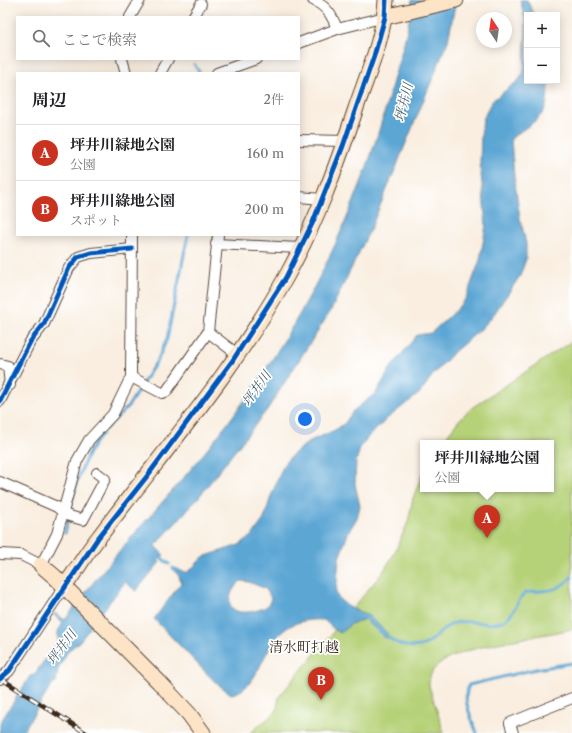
<!DOCTYPE html>
<html lang="ja">
<head>
<meta charset="utf-8">
<style>
  :root { --surface:#fff; --page:#f2f2f2; --text:#202124; --muted:#757577; --line:#e0e0e0; --accent:#c8321e }
  body { margin:0; font-family:"Libre Caslon Text","Noto Serif JP",serif; background:var(--page); color:var(--text) }
  .controls { position:absolute; right:12px; top:12px; display:grid; overflow:hidden; border-radius:0px; box-shadow:0 2px 10px #0003 }
  .controls button { width:36px; height:36px; display:grid; place-items:center; padding:0; border:0; border-bottom:1px solid var(--line); background:var(--surface); color:var(--text); font:20px sans-serif }
  .compass { position:absolute; left:476px; top:12px; width:36px; height:36px; border-radius:50%; background:var(--surface); box-shadow:0 2px 10px #0003; rotate:347deg }
  .you { position:absolute; left:305px; top:419px; width:14px; height:14px; margin:-10px; border:3px solid #fff; border-radius:50%; background:#1a73e8; box-shadow:0 0 0 6px #1a73e833 }
  .badge { display:grid; place-items:center; width:26px; height:26px; border-radius:50%; background:var(--accent); color:#fff; font-size:13px; font-weight:700 }
  .pin { position:absolute; translate:-50% -33px; filter:drop-shadow(0 1px 2px #0008) }
  .pin::after { content:''; position:absolute; top:21px; width:14px; height:12px; background:inherit; clip-path:polygon(0 0,100% 0,50% 100%) }
  .popup { position:absolute; left:420px; top:440px; width:134px; height:52px; box-sizing:border-box; display:grid; place-content:center; border-radius:0px; background:var(--surface); filter:drop-shadow(0 1px 3px #0005); font-size:13px; white-space:nowrap; color:var(--muted) }
  .popup b { font-size:15px; color:var(--text) }
  .popup::after { content:''; position:absolute; left:50%; top:100%; margin-left:-8px; border:8px solid transparent; border-top-color:var(--surface) }
  .list { margin:0; padding:0; list-style:none }
  h2 { display:flex; justify-content:space-between; align-items:center; height:52px; margin:0; padding:0 16px; font-size:17px }
  h2 small { font-size:13px; font-weight:400; color:var(--muted) }
  .list li { display:grid; grid-template-columns:26px 1fr auto; gap:12px; align-items:center; box-sizing:border-box; height:56px; padding:0 16px; border-top:1px solid var(--line) }
  .list b { display:block; font-size:15px; white-space:nowrap }
  .list p { margin:0; font-size:13px; white-space:nowrap; color:var(--muted) }
  .list em { font-size:13px; font-style:normal; color:var(--muted) }
  .icon { flex:none; width:22px; height:22px; fill:none; stroke:currentColor; stroke-width:2; stroke-linecap:round; stroke-linejoin:round }
  .map { position:relative; flex:none; width:572px; height:733px; overflow:hidden }
  .search { position:absolute; background:var(--surface); box-shadow:0 2px 10px #0003; left:16px; top:16px; width:284px; height:44px; display:flex; align-items:center; gap:10px; box-sizing:border-box; padding:0 14px; border-radius:0px; color:var(--muted); font-size:15px }
  .panel { position:absolute; background:var(--surface); box-shadow:0 2px 10px #0003; left:16px; top:72px; width:284px; height:164px; border-radius:0px }
  .map>svg:first-child { display:block }
</style>
</head>
<body>
<div class="map">
<svg width="572" height="733" viewBox="0 0 572 733">
  <rect width="100%" height="100%" fill="#fff"/>
  <filter id="ink" filterUnits="userSpaceOnUse"><feTurbulence type="fractalNoise" baseFrequency=".025" numOctaves="2"/><feDisplacementMap in="SourceGraphic" scale="8" xChannelSelector="R" yChannelSelector="G"/><feConvolveMatrix kernelMatrix="1 2 1 2 8 2 1 2 1" color-interpolation-filters="sRGB"/></filter>
  <filter id="wash" filterUnits="userSpaceOnUse"><feTurbulence type="fractalNoise" baseFrequency=".012" numOctaves="4" result="noise"/><feDisplacementMap in="SourceGraphic" scale="16" xChannelSelector="R" yChannelSelector="G"/><feGaussianBlur stdDeviation="0.9" result="paint"/><feColorMatrix in="noise" values="0 0 0 0 0 0 0 0 0 0 0 0 0 0 0 0 0 1.4 0 .05"/><feComposite in="paint" operator="in"/></filter>
  <g filter="url(#wash)">
    <rect width="100%" height="100%" fill="#f9eee0"/>
    <path fill="#b6d278" stroke="#787e4b" d="M 572,341 L 572,629 C 540,637 454,645 434,669 C 430,674 429,680 429,686 L 444,733 L 250,733 L 276,712 L 279,697 L 383,572 L 394,554 L 408,522 L 413,498 L 423,472 L 423,489 L 551,489 L 551,443 L 441,443 L 460,419 L 473,407 Z"/>
    <g fill="#5ca6d4" stroke="#4c6879" fill-rule="evenodd">
      <path d="M 412,0 L 456,0 L 448,41 L 371,228 L 330,312 L 267,410 L 198,498 L 155,546 L 164,555 L 158,560 L 160,562 L 136,591 L 125,582 L 80,641 L 68,651 L 58,669 L 56,682 L 53,683 L 22,733 L 0,733 L 0,723 L 30,676 L 34,675 L 58,641 L 58,631 L 63,623 L 54,615 L 55,613 L 65,620 C 109,557 165,503 213,442 C 299,334 359,214 393,81 C 401,54 409,28 412,0 Z"/>
      <path d="M 520,0 L 527,0 L 535,15 L 527,15 L 527,81 L 549,81 C 547,89 548,99 546,106 C 541,122 522,128 511,139 L 514,176 L 520,218 L 526,243 L 526,259 L 520,276 L 494,314 L 481,329 L 455,351 L 432,376 L 420,393 L 389,417 L 368,437 L 361,446 L 356,461 L 355,484 L 360,506 L 357,518 L 349,531 L 339,558 L 336,594 L 340,600 L 349,607 L 369,616 L 388,634 L 385,639 L 365,619 L 351,624 L 341,633 L 336,631 L 324,620 C 256,615 271,687 231,694 L 216,683 L 154,619 L 181,583 L 179,576 L 174,571 L 176,568 L 182,572 L 188,572 L 203,557 L 239,545 L 252,536 L 264,519 L 271,496 L 284,464 L 292,455 L 310,441 L 335,430 L 345,423 L 353,411 L 376,393 L 390,369 L 417,335 L 431,333 L 456,310 L 466,298 L 480,260 L 486,225 L 480,164 L 481,135 L 483,119 L 492,101 L 519,80 L 524,72 L 526,23 ZM 241,581 L 249,582 L 266,589 L 271,598 C 270,601 269,604 267,606 C 263,610 246,613 240,612 C 222,608 231,588 241,581 Z"/>
    </g>
    <g fill="none" stroke-linecap="round" stroke-linejoin="round">
      <g stroke="#5ca6d4" stroke-width="3">
        <polyline points="194,64 200,73"/>
        <polyline points="105,429 127,408 158,359 167,339 188,235"/>
        <path d="M 65,533 C 72,500 79,460 102,433"/>
        <polyline points="159,556 169,564"/>
        <polyline points="173,568 178,572"/>
        <path d="M 385,634 C 391,641 397,644 406,646 C 437,651 435,626 459,622 C 474,619 491,628 505,620 C 515,614 516,601 525,593 C 547,588 552,596 572,577"/>
        <path d="M 477,733 C 472,719 461,698 469,685 L 536,669 L 572,663"/>
      </g>
    </g>
  </g>
  <g filter="url(#ink)">
    <g fill="none" stroke-linecap="round" stroke-linejoin="round">
      <g stroke="#58473b" stroke-width="12">
        <g id="street">
          <path d="M 313,0 C 327,7 332,15 337,29"/>
          <polyline points="130,17 140,0"/>
          <polyline points="193,17 201,4"/>
          <polyline points="299,43 337,29 385,17"/>
          <polyline points="122,59 126,73"/>
          <polyline points="160,73 168,59"/>
          <polyline points="217,73 256,59"/>
          <polyline points="299,140 345,141"/>
          <polyline points="299,197 322,199"/>
          <polyline points="216,244 300,248"/>
          <polyline points="208,332 237,354"/>
          <polyline points="0,364 8,366 10,385"/>
          <polyline points="131,377 162,393 166,392 208,332 218,235"/>
          <polyline points="0,401 30,342 44,324 69,268 78,257 91,253 132,249"/>
          <polyline points="0,482 57,507 66,515 83,520 105,479 97,473"/>
          <polyline points="0,554 21,555 41,565 57,534 77,461 89,440 113,414 131,377 132,235"/>
          <polyline points="0,679 9,671 64,587"/>
          <polyline points="513,733 510,723 572,698"/>
        </g>
      </g>
      <g stroke="#58473b" stroke-width="17">
        <g id="secondary">
          <polyline points="385,17 456,0"/>
          <polyline points="41,565 55,577 159,682 189,714 203,733"/>
          <path d="M 64,587 C 76,571 86,553 99,537 C 163,452 234,371 286,277 C 315,225 336,168 355,111 C 367,75 384,38 386,0"/>
        </g>
      </g>
      <use href="#street" stroke="#fff" stroke-width="10"/>
      <use href="#secondary" stroke="#fee4c6" stroke-width="15"/>
      <g stroke="#3b2a1e" stroke-width="4.5">
        <polyline id="rail" points="0,678 86,733"/>
      </g>
      <use href="#rail" stroke="#fff" stroke-width="3" stroke-dasharray="9" stroke-linecap="butt"/>
      <g stroke="#fff" stroke-width="8">
        <g id="cycleway">
          <polyline points="0,401 30,342 44,324 69,268 78,257 91,253 132,249"/>
          <polyline points="0,679 9,671 98,538 148,475 233,360 286,277 313,222 343,146 374,56 385,17 386,0"/>
        </g>
      </g>
      <use href="#cycleway" stroke="#0057b8" stroke-width="5"/>
    </g>
  </g>
  <g text-anchor="middle" stroke-width="3.5" stroke-linejoin="round" paint-order="stroke">
    <g font-size="13" font-style="italic" fill="#485c67" stroke="#fff">
      <text transform="translate(403 102) rotate(-76)" y="5">坪井川</text>
      <text transform="translate(256 388) rotate(-54)" y="5">坪井川</text>
      <text transform="translate(61 647) rotate(-53)" y="5">坪井川</text>
    </g>
    <g font-size="14" fill="#3b2a1e" stroke="#fff">
      <text x="304" y="652">清水町打越</text>
    </g>
  </g>
</svg>
<div class="controls">
<button>+</button>
<button>−</button>
</div>
<svg class="compass" viewBox="-18 -18 36 36"><path d="M0-13l5 13h-10z" fill="#e53935"/><path d="M0 13l5-13h-10z" fill="#757577"/></svg>
<div class="you"></div>
<div class="pin badge" style="left:487px;top:538px">A</div>
<div class="popup"><b>坪井川緑地公園</b>公園</div>
<div class="pin badge" style="left:321px;top:700px">B</div>
<div class="search"><svg class="icon" aria-label="search" viewBox="0 0 24 24"><circle cx="10" cy="10" r="6"/><path d="M15 15l6 6"/></svg>ここで検索</div>
<section class="panel">
<h2>周辺<small>2件</small></h2>
<ul class="list">
<li><span class="badge">A</span><div><b>坪井川緑地公園</b><p>公園</p></div><em>160 m</em></li>
<li><span class="badge">B</span><div><b>坪井川綠地公園</b><p>スポット</p></div><em>200 m</em></li>
</ul>
</section>
</div>
</body>
</html>
